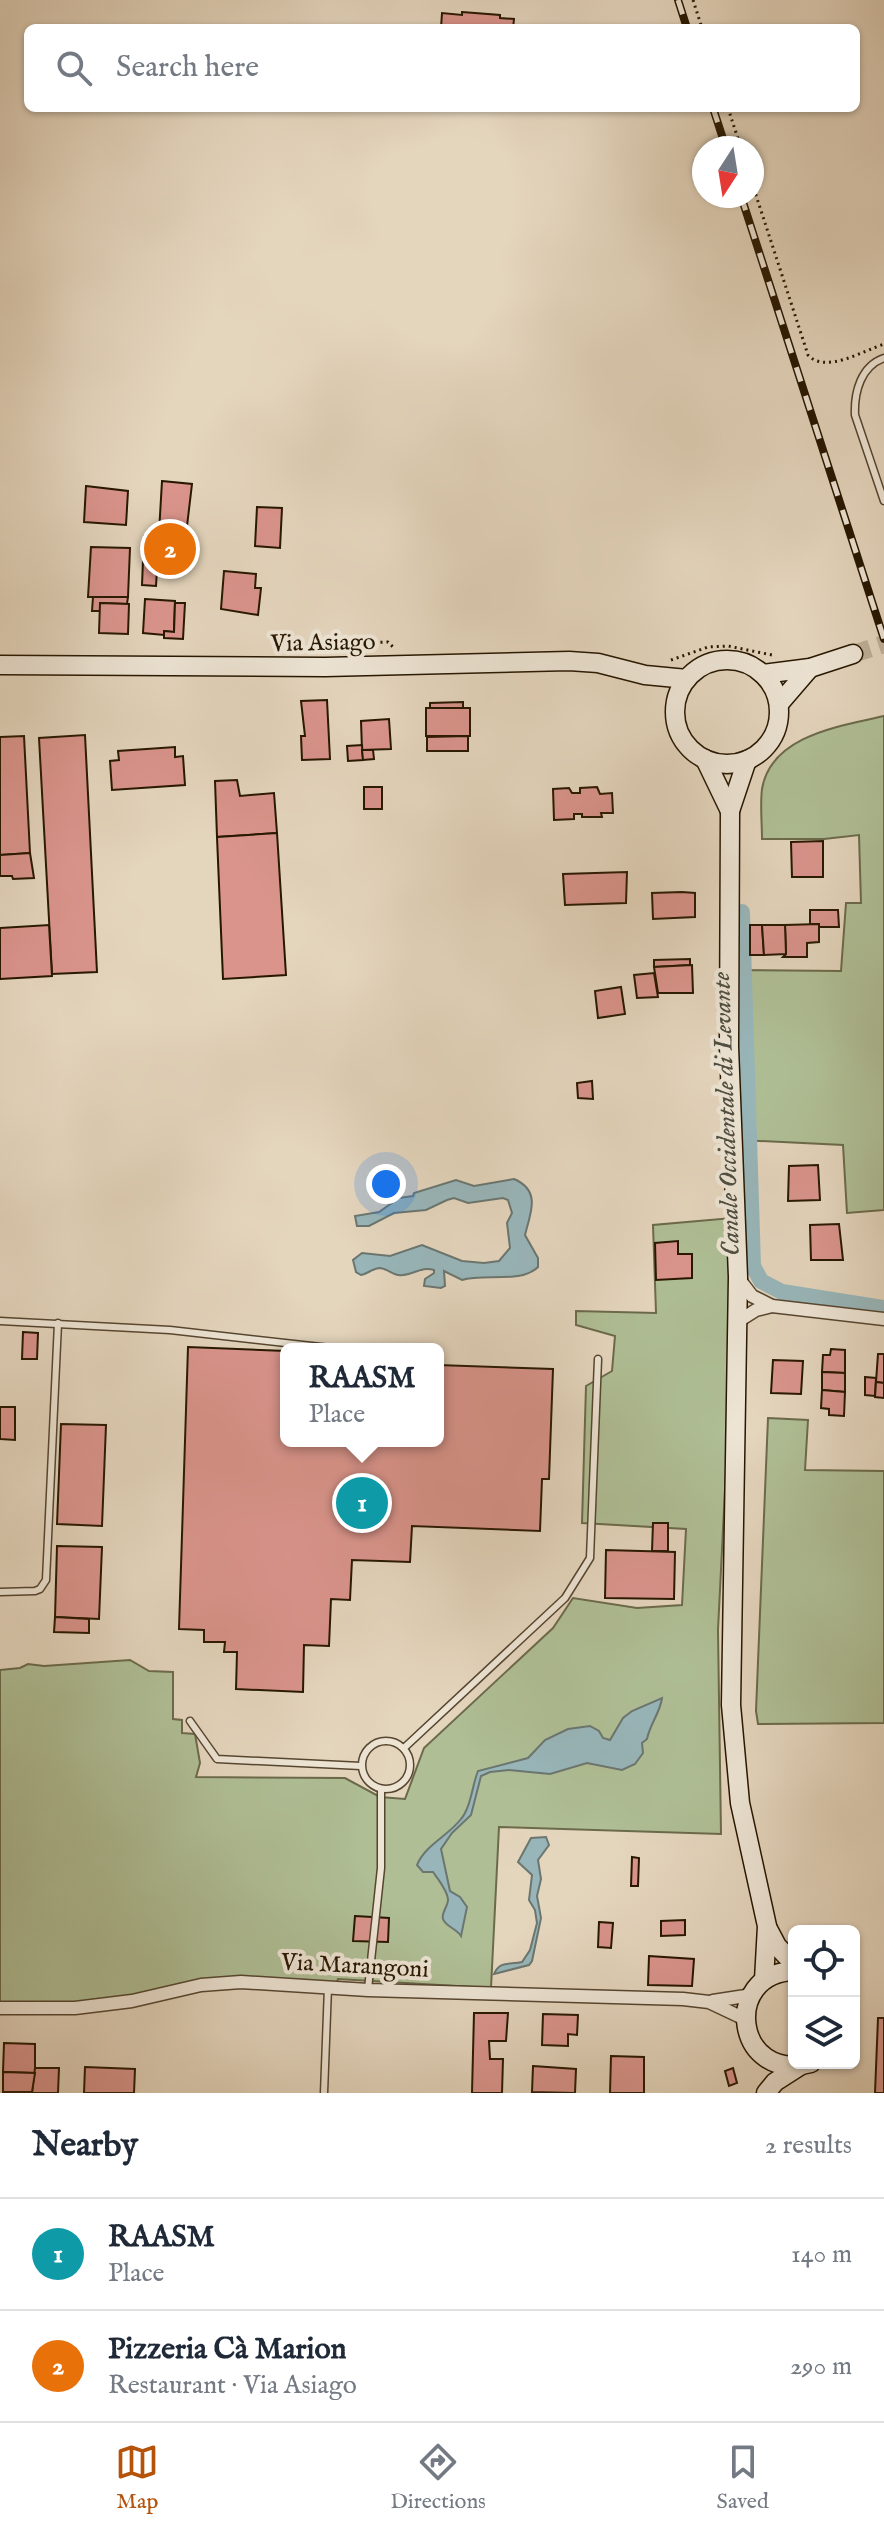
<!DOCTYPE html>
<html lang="en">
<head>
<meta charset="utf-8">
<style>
  :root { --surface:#fff; --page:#f2f2f3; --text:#1f2937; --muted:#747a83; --line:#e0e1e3; --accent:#b45309 }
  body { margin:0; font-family:"IM FELL English",serif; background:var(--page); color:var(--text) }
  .controls { position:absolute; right:24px; bottom:24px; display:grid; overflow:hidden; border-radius:12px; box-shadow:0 2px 6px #0004 }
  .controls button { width:72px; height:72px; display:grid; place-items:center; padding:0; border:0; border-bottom:2px solid var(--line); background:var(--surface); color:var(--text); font:40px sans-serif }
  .compass { position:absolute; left:692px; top:136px; width:72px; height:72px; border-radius:50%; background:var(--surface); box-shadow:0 2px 6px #0004; rotate:192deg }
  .you { position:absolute; left:386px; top:1184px; width:28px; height:28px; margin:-20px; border:6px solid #fff; border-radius:50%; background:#1a73e8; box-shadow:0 0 0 12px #1a73e833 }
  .badge { display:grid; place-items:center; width:52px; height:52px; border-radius:50%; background:var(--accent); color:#fff; font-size:26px; font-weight:700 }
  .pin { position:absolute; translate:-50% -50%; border:4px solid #fff; box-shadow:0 2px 8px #0006 }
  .popup { position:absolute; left:280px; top:1343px; width:164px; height:104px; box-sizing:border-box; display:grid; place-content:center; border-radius:12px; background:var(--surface); filter:drop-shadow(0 2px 6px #0005); font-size:26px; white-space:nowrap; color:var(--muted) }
  .popup b { font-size:30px; color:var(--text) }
  .popup::after { content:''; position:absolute; left:50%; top:100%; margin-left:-16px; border:16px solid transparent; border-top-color:var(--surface) }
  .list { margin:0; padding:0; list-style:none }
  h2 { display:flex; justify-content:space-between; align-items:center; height:104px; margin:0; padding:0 32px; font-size:34px }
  h2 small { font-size:26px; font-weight:400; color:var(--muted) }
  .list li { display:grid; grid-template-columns:52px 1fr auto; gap:24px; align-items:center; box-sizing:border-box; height:112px; padding:0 32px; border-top:2px solid var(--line) }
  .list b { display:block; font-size:30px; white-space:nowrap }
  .list p { margin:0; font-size:26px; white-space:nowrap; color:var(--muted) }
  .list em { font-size:26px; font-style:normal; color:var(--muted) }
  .icon { flex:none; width:44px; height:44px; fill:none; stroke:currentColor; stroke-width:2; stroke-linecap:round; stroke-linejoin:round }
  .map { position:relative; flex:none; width:884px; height:2093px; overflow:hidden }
  .search { position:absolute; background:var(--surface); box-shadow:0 2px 6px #0004; left:24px; right:24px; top:24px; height:88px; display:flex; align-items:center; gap:20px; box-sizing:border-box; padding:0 28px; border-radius:12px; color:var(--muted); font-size:30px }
  .sheet { height:328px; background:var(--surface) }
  nav { display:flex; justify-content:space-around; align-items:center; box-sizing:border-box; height:112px; border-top:2px solid var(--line); background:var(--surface); font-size:22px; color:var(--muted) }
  nav a { display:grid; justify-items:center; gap:4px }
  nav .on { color:var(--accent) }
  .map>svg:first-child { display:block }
</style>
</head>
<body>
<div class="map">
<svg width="884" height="2093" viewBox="0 0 884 2093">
  <rect width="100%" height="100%" fill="#e4d5bd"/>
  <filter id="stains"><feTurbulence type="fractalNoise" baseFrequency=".0025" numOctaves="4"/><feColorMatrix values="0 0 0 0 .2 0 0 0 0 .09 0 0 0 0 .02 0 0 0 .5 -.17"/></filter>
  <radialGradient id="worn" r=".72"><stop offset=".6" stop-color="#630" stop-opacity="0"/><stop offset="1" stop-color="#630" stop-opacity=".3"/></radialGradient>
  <g fill="#afbe95" stroke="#6b6a4b" stroke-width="2">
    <path d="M 884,716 L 884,1210 L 847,1213 L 843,1145 L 741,1140 L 736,970 L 841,971 L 846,903 L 861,903 L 859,835 L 824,839 L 762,839 C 762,823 760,805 762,789 C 771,735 841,726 884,716 Z"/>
    <polygon points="732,1218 729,1409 718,1630 721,1834 499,1827 491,1988 338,1979 336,1984 261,1982 156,1998 0,2008 0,1670 20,1668 28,1664 44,1666 130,1660 149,1671 173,1672 173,1719 182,1720 182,1733 195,1734 200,1763 196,1777 345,1778 380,1797 405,1799 424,1748 553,1628 573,1598 637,1608 682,1605 686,1529 582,1523 586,1386 612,1371 615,1336 576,1325 576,1311 656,1313 653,1225"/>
    <polygon points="768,1418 808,1420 805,1470 884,1471 884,1723 758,1724 756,1711"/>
  </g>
  <g fill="#98b6ba" stroke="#6b7670" stroke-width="2">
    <path d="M 514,1179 C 542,1191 530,1214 525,1235 L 538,1258 L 538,1267 C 521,1284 484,1273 462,1280 L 444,1271 L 445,1286 L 441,1288 L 424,1286 L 425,1279 L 434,1273 L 434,1270 C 422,1266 415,1274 403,1275 C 392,1277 389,1268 379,1268 C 372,1269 367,1274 361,1275 L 356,1272 L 353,1260 L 362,1253 L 390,1256 L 422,1245 L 462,1261 L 484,1263 L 499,1261 L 510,1248 L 507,1223 L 512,1213 L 508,1200 L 503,1198 L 468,1203 L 454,1198 L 447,1200 L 426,1210 L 394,1213 L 369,1226 L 357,1226 L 355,1216 L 379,1212 L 399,1198 L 413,1196 L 414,1193 L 456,1180 L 474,1186 Z"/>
    <path d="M 662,1698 C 660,1713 650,1724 647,1739 L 642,1743 L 643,1753 L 635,1764 L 622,1770 L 587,1763 L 550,1774 L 509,1770 L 490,1772 L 481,1776 L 471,1815 L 452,1833 L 441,1849 L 450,1891 L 460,1897 L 467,1907 L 461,1936 C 457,1929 445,1926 443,1919 C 441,1913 448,1906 448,1900 C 448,1891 438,1879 433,1872 L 423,1872 L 417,1865 C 425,1845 448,1836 461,1819 C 471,1807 472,1786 478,1771 L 528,1758 L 545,1740 L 568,1729 L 590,1726 L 599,1731 L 603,1738 L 610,1740 L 623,1718 L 632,1711 Z"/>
    <path d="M 546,1837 L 549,1845 L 538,1860 L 541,1879 L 537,1896 L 541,1918 L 532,1961 L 529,1965 L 494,1974 C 500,1960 510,1965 522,1962 L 530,1950 L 537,1923 L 535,1910 L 529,1900 L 532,1875 L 518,1862 L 531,1838 Z"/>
  </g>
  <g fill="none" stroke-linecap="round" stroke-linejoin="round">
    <polyline stroke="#98b6ba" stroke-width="16" points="742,912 753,1266 761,1281 782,1292 884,1308"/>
  </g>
  <g fill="#da948c" stroke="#271701" stroke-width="2">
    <polygon points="462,12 500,15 500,18 514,19 513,28 441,28 442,13 462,15"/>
    <polygon points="162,481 192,484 187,526 180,525 177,552 158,550"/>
    <polygon points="86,486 128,491 126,525 84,522"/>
    <polygon points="257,507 282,508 280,548 255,546"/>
    <polygon points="144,536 159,537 156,586 142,585"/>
    <polygon points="91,547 130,548 128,597 88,597"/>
    <polygon points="224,571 256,574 255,588 261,588 258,615 221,609"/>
    <polygon points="93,597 128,597 127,604 100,603 100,611 92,611"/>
    <polygon points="145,599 175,601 174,632 164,631 164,635 143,633"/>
    <polygon points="100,603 129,604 128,634 99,633"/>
    <polygon points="175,603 185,603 183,639 164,638 164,631 174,632"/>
    <polygon points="327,700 330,759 302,760 301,736 305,736 301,701"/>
    <polygon points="463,702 463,708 430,708 430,703"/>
    <rect x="426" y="708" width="44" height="28"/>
    <polygon points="389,719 391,749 362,750 361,721"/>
    <polygon points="85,735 97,972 52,974 39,738"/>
    <polygon points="24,736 30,853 0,855 0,737"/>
    <polygon points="468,736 468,751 427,751 427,737"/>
    <polygon points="362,745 363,760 348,761 347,746"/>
    <polygon points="175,747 175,757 183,756 185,785 112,790 110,761 119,760 118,751"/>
    <polygon points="362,750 373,750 374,759 363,760"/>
    <polygon points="237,780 240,796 274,793 277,833 217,837 215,781"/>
    <rect x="364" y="787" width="18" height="22"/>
    <polygon points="597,787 600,794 612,793 613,813 601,813 602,817 582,817 582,814 574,814 574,819 554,820 553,789 569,788 572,793 580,793 580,788"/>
    <polygon points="277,833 286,975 223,979 217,837"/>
    <polygon points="823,841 823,877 792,877 791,842"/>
    <polygon points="30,853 34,878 13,879 12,876 0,876 0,855"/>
    <polygon points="627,872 626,903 565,905 563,874"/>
    <polygon points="682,892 695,893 695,917 653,919 652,893"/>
    <polygon points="810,910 838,910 839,927 819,927 819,924 810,924"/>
    <polygon points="819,924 819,942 807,943 807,957 783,957 786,954 785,925"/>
    <polygon points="49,925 52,976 0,979 0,928"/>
    <polygon points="750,925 762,925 764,955 750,955"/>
    <polygon points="762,925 785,925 786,954 764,955"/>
    <polygon points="690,959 690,965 654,967 654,960"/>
    <polygon points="692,965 693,993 658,993 654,967"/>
    <polygon points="654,973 658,997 637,998 634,975"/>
    <polygon points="621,987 625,1014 598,1018 595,991"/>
    <polygon points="592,1081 593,1099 578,1098 577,1083"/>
    <polygon points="818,1165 820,1200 788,1201 789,1166"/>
    <polygon points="839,1224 843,1260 811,1260 810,1225"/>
    <polygon points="678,1241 678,1254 692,1254 692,1278 656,1280 655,1243"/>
    <polygon points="23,1332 38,1333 37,1359 22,1359"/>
    <polygon points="188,1347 286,1351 286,1441 438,1441 438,1365 553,1369 549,1479 542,1479 540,1531 412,1526 410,1562 352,1560 350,1600 331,1599 329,1646 304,1645 303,1692 236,1689 237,1652 224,1652 225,1642 204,1642 204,1630 179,1629"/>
    <polygon points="831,1349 845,1350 845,1373 822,1372 823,1355 830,1355"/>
    <polygon points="878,1354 884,1354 884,1383 876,1382"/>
    <polygon points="773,1360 803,1361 801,1394 771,1393"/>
    <polygon points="822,1372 845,1373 845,1392 822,1390"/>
    <polygon points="865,1377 876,1378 875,1396 865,1395"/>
    <polygon points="876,1382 884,1383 884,1398 875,1397"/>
    <polygon points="822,1390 845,1392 844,1416 829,1415 829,1409 821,1408"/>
    <polygon points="0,1407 15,1407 15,1440 0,1439"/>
    <polygon points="61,1424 106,1425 102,1526 57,1524"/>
    <polygon points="653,1523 668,1523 668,1551 652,1551"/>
    <polygon points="57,1546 102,1547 99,1619 55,1617"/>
    <polygon points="606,1550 675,1552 674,1599 605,1598"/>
    <polygon points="55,1617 89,1619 89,1633 54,1632"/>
    <polygon points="632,1857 639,1858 638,1886 631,1886"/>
    <polygon points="355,1916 389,1918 388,1942 353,1941"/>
    <polygon points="685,1920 685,1935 661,1936 661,1921"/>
    <polygon points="599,1922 613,1923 611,1948 598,1947"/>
    <polygon points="649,1956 694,1959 692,1986 648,1985"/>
    <polygon points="474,2013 508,2013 506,2041 489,2041 490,2059 503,2059 502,2093 472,2093"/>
    <polygon points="543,2014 578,2015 577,2035 568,2034 568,2046 542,2045"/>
    <polygon points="878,2018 884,2018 884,2093 875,2093"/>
    <polygon points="4,2043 35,2044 35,2073 3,2072"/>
    <polygon points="611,2056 644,2057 644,2093 610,2093"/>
    <polygon points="533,2066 576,2069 575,2093 532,2092"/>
    <polygon points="85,2067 135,2069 134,2093 84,2093"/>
    <polygon points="35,2068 59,2068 58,2093 32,2093"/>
    <polygon points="733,2068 737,2083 729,2086 725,2071"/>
    <polygon points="3,2072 35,2073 32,2092 3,2092"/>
  </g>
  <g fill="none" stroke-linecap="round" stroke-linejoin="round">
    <polyline stroke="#beaf97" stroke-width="18" stroke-dasharray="18 9" stroke-linecap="butt" points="853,654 884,644"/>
    <g stroke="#564630" stroke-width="9">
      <g id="service">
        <path d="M 884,358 C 861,366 854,392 855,415 L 884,501"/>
        <polyline points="0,1321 170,1330 339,1349"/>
        <polyline points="0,1592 35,1591 40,1589 46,1580 58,1323"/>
        <polyline points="190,1721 217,1759 361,1766"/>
        <circle cx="386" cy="1765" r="24"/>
        <polyline points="404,1748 565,1598 590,1558 598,1359"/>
        <polyline points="368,1989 381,1868 381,1789"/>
        <polyline points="324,2093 328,1987"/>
      </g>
    </g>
    <g stroke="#564630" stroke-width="15">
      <g id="minor">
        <polyline points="739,1279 752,1296 772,1306 884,1319"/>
        <polyline points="737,1322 756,1310 772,1306"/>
        <polyline points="713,2001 752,1995"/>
        <polyline points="0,2008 75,2008 132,2001 201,1985 241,1982 368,1990 683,1999 709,2002 745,2019"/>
      </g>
    </g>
    <g stroke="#271701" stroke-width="21">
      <g id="secondary">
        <circle cx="727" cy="712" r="52"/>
        <polyline points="0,665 325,667 569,661 598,663 645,675 687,679"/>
        <polyline points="763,674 810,668 853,654"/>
        <polyline points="779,704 810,668"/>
        <polyline points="705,759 730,811"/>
        <polyline points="747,760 730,811 729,1047 738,1277 731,1705 740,1803 767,1926 764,1980"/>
        <polyline points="768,1929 777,1946 794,1964"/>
        <path d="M 794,1971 C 721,1973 735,2084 811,2063"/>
        <polyline points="766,2093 775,2082 800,2066"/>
      </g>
    </g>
    <g stroke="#271701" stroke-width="3" stroke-dasharray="2 4" stroke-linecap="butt">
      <polyline points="693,0 702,28"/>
      <polyline points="728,108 741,148"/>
      <path d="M 752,183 L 808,355 C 825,374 863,351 884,344"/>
      <polyline points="359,649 365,643 388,642 393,647"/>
      <polyline points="671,660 708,647 728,646 772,655"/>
    </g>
    <use href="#service" stroke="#ede4d4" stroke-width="6"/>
    <use href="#minor" stroke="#ede4d4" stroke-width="12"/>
    <use href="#secondary" stroke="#ede4d4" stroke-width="18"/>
    <g stroke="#271701" stroke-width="8">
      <g id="rail">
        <polyline points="678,0 687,28"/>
        <polyline points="713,108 726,148"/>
        <polyline points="741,196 884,639"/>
      </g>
    </g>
    <use href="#rail" stroke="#ede4d4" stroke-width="5" stroke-dasharray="15" stroke-linecap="butt"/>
  </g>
  <g text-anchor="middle" stroke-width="8" stroke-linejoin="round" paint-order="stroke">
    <g font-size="24" fill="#271701" stroke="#ede4d4">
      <text transform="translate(323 642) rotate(-1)" y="8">Via Asiago</text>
      <text transform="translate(355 1965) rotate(3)" y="8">Via Marangoni</text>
    </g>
    <g font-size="26" font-style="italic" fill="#4f4f42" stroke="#ede4d4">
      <text transform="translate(725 1114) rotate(-92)" y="9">Canale Occidentale di Levante</text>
    </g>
  </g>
  <rect width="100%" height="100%" filter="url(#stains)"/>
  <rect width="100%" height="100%" fill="url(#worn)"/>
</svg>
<div class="controls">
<button><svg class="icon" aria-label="locate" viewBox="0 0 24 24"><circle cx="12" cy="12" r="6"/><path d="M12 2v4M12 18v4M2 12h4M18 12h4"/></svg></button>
<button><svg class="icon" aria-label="layers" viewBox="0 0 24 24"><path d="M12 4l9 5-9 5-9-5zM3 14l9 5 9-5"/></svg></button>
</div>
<svg class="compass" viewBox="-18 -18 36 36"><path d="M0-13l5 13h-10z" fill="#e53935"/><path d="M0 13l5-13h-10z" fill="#747a83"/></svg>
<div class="you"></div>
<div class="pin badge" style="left:362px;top:1503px;background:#0f9aa8">1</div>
<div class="popup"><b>RAASM</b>Place</div>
<div class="pin badge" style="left:170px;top:549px;background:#e8710a">2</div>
<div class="search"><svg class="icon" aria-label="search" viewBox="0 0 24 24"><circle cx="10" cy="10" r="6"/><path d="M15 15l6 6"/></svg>Search here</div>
</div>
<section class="sheet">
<h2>Nearby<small>2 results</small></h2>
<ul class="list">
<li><span class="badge" style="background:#0f9aa8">1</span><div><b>RAASM</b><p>Place</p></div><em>140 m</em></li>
<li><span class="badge" style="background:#e8710a">2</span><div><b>Pizzeria Cà Marion</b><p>Restaurant · Via Asiago</p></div><em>290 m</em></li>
</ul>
</section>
<nav>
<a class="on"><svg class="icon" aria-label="map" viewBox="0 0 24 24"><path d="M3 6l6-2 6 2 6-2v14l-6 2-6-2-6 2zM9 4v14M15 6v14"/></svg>Map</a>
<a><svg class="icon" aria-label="directions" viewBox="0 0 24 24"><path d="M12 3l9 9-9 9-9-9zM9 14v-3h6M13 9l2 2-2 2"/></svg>Directions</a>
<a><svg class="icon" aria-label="saved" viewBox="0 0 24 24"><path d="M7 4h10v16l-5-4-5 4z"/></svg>Saved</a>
</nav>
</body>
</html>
